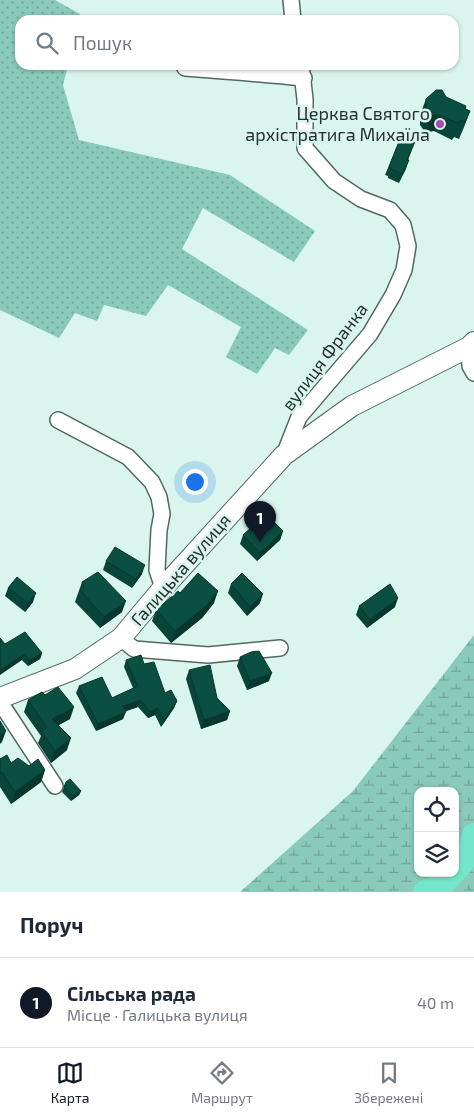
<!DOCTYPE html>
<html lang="uk">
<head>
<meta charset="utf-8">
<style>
  :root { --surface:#fff; --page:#f6f6f7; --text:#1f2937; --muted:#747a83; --line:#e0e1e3; --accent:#111827 }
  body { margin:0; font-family:"Exo 2",sans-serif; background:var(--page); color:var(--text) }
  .controls { position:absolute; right:15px; bottom:15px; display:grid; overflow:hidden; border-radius:10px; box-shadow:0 1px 4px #0004 }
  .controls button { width:45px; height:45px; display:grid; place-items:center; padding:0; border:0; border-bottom:1px solid var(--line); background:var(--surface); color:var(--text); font:25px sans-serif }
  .you { position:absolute; left:194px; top:481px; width:18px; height:18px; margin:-12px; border:4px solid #fff; border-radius:50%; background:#1a73e8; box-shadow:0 0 0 8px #1a73e833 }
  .badge { display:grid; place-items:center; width:32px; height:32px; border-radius:50%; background:var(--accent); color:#fff; font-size:16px; font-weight:700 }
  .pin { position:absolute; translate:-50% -41px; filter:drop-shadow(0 1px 2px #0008) }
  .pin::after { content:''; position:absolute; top:26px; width:18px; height:15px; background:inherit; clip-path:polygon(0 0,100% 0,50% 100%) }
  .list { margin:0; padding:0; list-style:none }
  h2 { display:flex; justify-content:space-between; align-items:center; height:65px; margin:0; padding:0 20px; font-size:21px }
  h2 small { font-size:16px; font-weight:400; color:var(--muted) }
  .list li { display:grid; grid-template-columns:32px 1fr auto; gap:15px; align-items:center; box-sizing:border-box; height:90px; padding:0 20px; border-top:1px solid var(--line) }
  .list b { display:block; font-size:19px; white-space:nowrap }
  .list p { margin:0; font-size:16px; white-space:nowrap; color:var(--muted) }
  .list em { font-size:16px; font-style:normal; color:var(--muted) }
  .icon { flex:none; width:28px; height:28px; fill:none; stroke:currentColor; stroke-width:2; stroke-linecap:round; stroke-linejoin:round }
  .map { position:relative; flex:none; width:474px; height:892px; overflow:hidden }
  .search { position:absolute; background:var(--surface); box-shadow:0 1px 4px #0004; left:15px; right:15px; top:15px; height:55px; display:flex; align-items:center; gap:12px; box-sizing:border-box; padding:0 18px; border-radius:15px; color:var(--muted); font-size:19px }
  .sheet { height:155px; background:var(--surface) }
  nav { display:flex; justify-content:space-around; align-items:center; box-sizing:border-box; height:70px; border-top:1px solid var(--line); background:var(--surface); font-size:14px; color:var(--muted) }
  nav a { display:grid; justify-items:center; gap:2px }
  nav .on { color:var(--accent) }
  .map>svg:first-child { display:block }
</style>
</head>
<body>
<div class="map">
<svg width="474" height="892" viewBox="0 0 474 892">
  <defs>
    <pattern id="grass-dots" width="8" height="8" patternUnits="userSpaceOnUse" patternTransform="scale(1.25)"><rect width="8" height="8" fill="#8acab8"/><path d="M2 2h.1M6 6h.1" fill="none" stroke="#71a496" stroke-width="1.8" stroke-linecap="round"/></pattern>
    <pattern id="wetland-marsh" width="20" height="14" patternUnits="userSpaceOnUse" patternTransform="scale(1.25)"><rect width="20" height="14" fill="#8acab8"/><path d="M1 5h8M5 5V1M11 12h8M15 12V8" fill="none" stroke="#71a496"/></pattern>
  </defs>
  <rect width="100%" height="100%" fill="#d9f5ed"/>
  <polygon fill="url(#grass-dots)" points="0,0 55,0 80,14 78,20 20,20 20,65 68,65 63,85 79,140 230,175 315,231 294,262 203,208 182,249 308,330 289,355 275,348 257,374 226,357 241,327 168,285 146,316 104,305 97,321 75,313 59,338 0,310"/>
  <path fill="url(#wetland-marsh)" fill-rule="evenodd" d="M 474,635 L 474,892 L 240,892 L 353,791 ZM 418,791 L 455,791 L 455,873 L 418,873 Z"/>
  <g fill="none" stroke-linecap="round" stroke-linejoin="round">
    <g stroke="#74e7ca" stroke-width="24">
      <path d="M 455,871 C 464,862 472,847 474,835"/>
      <polyline points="425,892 443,884 453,873"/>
    </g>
    <g stroke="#516962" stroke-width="18">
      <g id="minor">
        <polyline points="291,0 293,20"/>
        <path d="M 185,68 C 225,71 264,74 304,78"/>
        <polyline points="469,347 470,366 474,373"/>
        <polyline points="58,420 128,457 152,482 159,497 162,514 159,530 157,570 163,588"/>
        <polyline points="284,455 299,417 370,334 393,295 404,270 408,246 403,225 390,210 361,199 334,181 305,148 305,99 301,65"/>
        <polyline points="121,638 134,649 208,655 280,648"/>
        <polyline points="0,702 55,786"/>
      </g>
    </g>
    <g stroke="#516962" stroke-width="22">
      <polyline id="major" points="0,698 75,669 121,638 163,588 284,455 352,406 469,347 474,342"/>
    </g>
    <use href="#minor" stroke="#fff" stroke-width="15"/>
    <use href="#major" stroke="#fff" stroke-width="20"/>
  </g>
  <g fill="#094438">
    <polygon points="446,97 470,111 459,139 454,137 452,140 434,131 425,132 420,125 420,115 426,99"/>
    <polygon points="402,134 416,139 408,160 409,160 406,169 399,183 388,178 388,176 385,175"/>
    <polygon points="283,531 280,540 257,561 240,544 243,535"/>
    <polygon points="106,561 142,574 132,588 103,570"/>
    <polygon points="82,582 122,612 100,628 75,602"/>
    <polygon points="231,584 260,603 247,616 228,593"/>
    <polygon points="8,588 33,602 25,612 5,596"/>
    <polygon points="180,593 214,603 202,618 171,643 152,621 156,610"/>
    <polygon points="359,606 395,607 367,628 356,615"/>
    <polygon points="5,644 42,653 40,659 28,666"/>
    <polygon points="240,657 269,681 247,690 237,666"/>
    <polygon points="126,660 144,664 165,693 177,701 174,708 161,727 155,715 148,718 138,707 125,711 123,719 96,731 76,693 79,686 112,698 133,688 124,667"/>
    <polygon points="189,670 230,711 227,720 201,729 186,679"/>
    <polygon points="28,700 70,719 58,725 67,750 51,763 38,743 41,736 24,712"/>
    <polygon points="0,759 11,763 29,766 45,770 41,782 11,804 0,787"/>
    <polygon points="66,782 81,791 79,795 71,801 62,792"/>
  </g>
  <g fill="#07372e">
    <polygon points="470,111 464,127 459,139 465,122"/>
    <polygon points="431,115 440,115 434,131 425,132"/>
    <polygon points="283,531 280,540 257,561 260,553"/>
    <polygon points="145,565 142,574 132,588 136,579"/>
    <polygon points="218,591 214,603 202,618 171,643 175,631"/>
    <polygon points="36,593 33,602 25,612 28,603"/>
    <polygon points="263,594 260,603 247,616 250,607"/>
    <polygon points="398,598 395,607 367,628 370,620"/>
    <polygon points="126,601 122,612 100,628 104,617"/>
    <polygon points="42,653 40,659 28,666 30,660"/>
    <polygon points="24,654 22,660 0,675 0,670"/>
    <polygon points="272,673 269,681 247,690 250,681"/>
    <polygon points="141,700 138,707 121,713 123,706"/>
    <polygon points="177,701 174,708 161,727 164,720"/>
    <polygon points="74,707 70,719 48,731 52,719"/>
    <polygon points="158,708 155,715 148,718 150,712"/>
    <polygon points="230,711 227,720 201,729 204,720"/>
    <polygon points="126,712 123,719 96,731 98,724"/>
    <polygon points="6,731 2,742 0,744 0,735"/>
    <polygon points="71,738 67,750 51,763 55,751"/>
    <polygon points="45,770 41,782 11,804 15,792"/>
    <polygon points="81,791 79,795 71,801 73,797"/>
  </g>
  <g fill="#0a4f41" stroke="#07372e">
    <polygon points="436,90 442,90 446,97 466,106 465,109 470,111 465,122 460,120 458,123 440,115 431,115 426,109 426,99"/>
    <polygon points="402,134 416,139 407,160 409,160 402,174 391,169 391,168 389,167"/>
    <polygon points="266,514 283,531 260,553 243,535"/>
    <polygon points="115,547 145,565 136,579 106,561"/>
    <polygon points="98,572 126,601 104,617 80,590 84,587 82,582"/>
    <polygon points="198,573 218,591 206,606 175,631 156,610 178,591 180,593"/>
    <polygon points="242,573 263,594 250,607 231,584"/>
    <polygon points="17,577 36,593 28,603 8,588"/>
    <polygon points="390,584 398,598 370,620 359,606"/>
    <polygon points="25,632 42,653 30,660 24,654 0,670 0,638 5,644"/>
    <polygon points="259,651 272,673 250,681 240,657 251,652"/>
    <polygon points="141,655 144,664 154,662 165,693 171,690 177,701 164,720 158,708 150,712 141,700 123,706 126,712 98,724 79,686 102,677 112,698 138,686 126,660"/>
    <polygon points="210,665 217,698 230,711 204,720 189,670"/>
    <polygon points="58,687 74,707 52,719 71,738 55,751 42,732 47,727 28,700 42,692 45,695"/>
    <polygon points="0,721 6,731 0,735"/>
    <polygon points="7,755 11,763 18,758 29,766 38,759 45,770 15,792 2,772 0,774 0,759"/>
    <polygon points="70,779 81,791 73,797 64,787 66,782"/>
  </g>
  <circle fill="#ac4cb3" stroke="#d9f5ed" stroke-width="2" cx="440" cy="124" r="5"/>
  <g text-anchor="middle" stroke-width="5" stroke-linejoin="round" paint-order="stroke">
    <g font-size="18" fill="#26302d" stroke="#d9f5ed" text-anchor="end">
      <text x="430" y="120">Церква Святого<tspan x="430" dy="21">архістратига Михаїла</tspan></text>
    </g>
    <g font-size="18" fill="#26302d" stroke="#d9f5ed">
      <text transform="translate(325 357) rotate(-53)" y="6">вулиця Франка</text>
      <text transform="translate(181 570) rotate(-49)" y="6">Галицька вулиця</text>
    </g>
  </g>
</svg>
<div class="controls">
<button><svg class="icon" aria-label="locate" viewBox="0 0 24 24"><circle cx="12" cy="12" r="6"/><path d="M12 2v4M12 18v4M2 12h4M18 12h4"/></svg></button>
<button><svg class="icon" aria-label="layers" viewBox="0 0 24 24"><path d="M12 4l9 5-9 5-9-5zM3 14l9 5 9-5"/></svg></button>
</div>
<div class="you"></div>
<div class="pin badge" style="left:260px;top:542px">1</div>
<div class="search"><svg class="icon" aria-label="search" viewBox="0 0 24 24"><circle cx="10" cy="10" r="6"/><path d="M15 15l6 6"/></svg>Пошук</div>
</div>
<section class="sheet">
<h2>Поруч<small></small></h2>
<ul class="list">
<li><span class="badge">1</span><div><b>Сільська рада</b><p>Місце · Галицька вулиця</p></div><em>40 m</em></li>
</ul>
</section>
<nav>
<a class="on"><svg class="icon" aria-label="map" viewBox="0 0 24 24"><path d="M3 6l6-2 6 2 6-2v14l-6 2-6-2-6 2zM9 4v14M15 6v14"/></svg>Карта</a>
<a><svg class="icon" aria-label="directions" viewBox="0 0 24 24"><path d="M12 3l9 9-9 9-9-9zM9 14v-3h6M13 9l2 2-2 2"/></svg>Маршрут</a>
<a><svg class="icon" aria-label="saved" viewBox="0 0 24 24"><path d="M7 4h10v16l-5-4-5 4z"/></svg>Збережені</a>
</nav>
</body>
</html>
